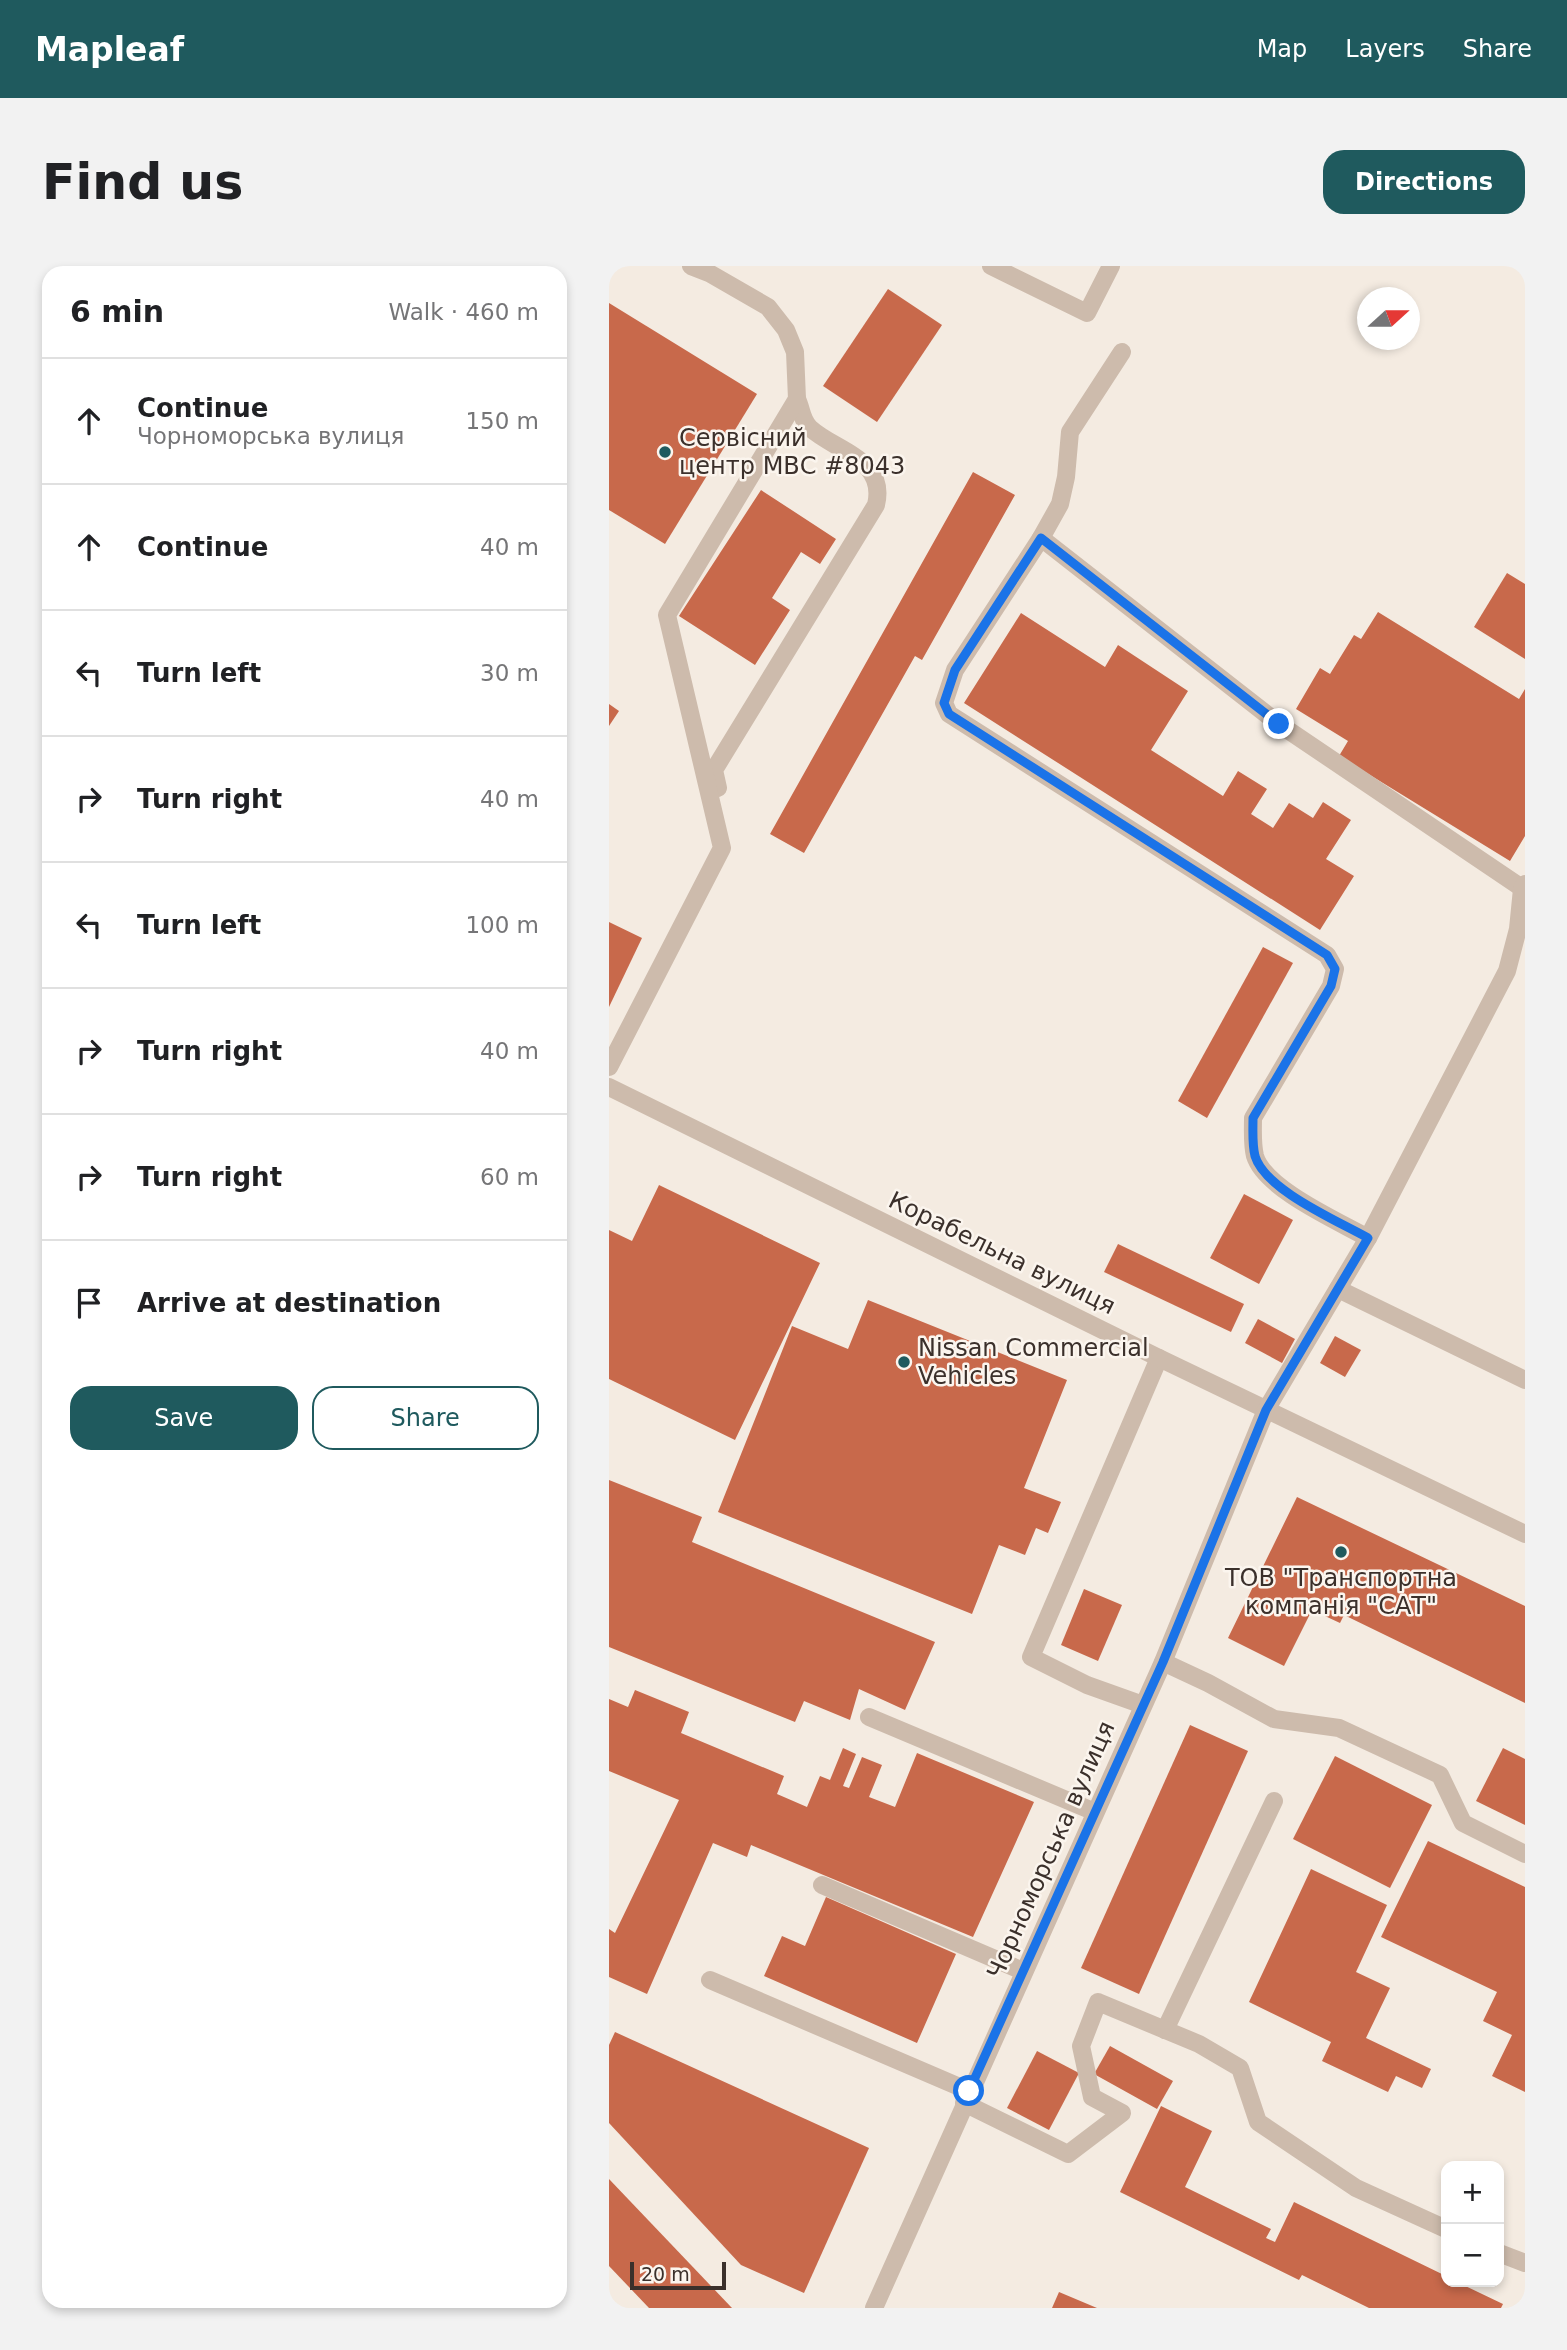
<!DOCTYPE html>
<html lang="en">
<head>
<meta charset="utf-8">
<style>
  :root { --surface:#fff; --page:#f2f2f2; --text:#202124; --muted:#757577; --line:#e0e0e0; --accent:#1f5a5e }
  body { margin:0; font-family:"DejaVu Sans",sans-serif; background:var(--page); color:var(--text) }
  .controls { position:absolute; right:21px; bottom:21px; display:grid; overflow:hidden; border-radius:14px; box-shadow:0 4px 10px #0003 }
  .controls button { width:63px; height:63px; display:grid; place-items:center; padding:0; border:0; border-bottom:2px solid var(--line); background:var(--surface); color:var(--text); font:35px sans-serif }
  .compass { position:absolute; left:748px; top:21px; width:63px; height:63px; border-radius:50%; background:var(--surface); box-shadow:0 4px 10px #0003; rotate:69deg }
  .scale { position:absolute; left:21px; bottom:18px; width:96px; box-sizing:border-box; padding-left:7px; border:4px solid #3b302b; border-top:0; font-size:19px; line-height:24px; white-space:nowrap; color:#3b302b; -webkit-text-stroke:5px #fbf5ee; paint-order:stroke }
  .stop { position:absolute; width:21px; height:21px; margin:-16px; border:5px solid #1a73e8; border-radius:50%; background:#fff }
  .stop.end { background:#1a73e8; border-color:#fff; box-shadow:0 2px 7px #0008 }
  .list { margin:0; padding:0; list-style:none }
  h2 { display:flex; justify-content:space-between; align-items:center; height:91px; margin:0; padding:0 28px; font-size:30px }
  h2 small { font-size:23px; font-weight:400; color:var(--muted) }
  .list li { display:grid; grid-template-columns:46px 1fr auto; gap:21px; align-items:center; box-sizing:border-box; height:126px; padding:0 28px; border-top:2px solid var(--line) }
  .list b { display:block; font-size:26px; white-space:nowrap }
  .list p { margin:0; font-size:23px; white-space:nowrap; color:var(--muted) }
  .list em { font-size:23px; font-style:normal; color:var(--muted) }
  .actions { display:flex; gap:14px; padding:21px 28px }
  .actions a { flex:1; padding:16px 0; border:2px solid var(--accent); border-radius:21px; text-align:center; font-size:24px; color:var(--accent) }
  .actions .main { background:var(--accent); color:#fff }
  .icon { flex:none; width:38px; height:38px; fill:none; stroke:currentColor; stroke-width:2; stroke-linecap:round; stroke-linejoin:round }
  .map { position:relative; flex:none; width:916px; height:2042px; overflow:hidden; border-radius:21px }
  header { display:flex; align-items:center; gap:42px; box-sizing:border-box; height:98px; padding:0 35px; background:var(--accent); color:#fff }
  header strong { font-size:33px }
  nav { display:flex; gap:38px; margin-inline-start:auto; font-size:24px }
  .intro { display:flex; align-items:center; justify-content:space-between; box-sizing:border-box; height:168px; padding:0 42px }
  h1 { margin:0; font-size:49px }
  .button { padding:18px 32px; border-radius:21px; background:var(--accent); color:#fff; font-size:24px; font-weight:700 }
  main { display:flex; gap:42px; padding:0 42px }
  aside { flex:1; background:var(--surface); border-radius:21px; box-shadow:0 4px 10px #0003 }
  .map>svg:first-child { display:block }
</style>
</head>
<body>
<header>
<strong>Mapleaf</strong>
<nav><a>Map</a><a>Layers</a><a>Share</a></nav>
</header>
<div class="intro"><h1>Find us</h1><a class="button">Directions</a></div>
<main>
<aside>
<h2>6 min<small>Walk · 460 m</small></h2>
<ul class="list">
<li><svg class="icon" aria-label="ahead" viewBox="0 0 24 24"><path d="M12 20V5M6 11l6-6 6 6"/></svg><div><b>Continue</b><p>Чорноморська вулиця</p></div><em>150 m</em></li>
<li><svg class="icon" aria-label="ahead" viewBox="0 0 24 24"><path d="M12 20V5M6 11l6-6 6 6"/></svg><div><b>Continue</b></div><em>40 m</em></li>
<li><svg class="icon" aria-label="left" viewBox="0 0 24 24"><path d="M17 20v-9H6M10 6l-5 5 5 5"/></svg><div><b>Turn left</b></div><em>30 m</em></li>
<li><svg class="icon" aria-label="right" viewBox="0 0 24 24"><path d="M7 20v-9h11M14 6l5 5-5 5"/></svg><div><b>Turn right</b></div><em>40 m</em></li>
<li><svg class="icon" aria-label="left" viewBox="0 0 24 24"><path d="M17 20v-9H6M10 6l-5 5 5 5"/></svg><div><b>Turn left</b></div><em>100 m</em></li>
<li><svg class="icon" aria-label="right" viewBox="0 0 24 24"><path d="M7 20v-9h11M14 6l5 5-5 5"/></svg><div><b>Turn right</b></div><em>40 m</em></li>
<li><svg class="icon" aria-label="right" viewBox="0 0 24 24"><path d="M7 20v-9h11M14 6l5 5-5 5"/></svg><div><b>Turn right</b></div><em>60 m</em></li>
<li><svg class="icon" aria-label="arrive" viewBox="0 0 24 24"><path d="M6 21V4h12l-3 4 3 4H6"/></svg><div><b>Arrive at destination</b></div></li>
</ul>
<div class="actions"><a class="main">Save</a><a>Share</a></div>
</aside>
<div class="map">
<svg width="916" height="2042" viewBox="0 0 916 2042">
  <rect width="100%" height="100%" fill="#f4ebe1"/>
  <g fill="#c8694b">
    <polygon points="279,23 333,59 268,156 214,120"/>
    <polygon points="0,37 148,128 56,278 0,244"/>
    <polygon points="364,206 406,229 313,394 306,390 195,587 161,568"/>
    <polygon points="152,224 227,273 211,298 192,286 163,332 181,344 146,399 70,350"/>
    <polygon points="898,307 916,318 916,393 865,361"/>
    <polygon points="769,346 910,433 916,423 916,570 901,595 730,490 739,475 687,443 711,402 721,408 745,369 752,373"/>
    <polygon points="412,347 496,401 509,379 579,425 542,484 614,530 629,505 658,523 642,548 664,562 680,537 704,552 714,536 742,554 717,593 745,610 711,664 355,437"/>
    <polygon points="0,438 10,445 0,460"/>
    <polygon points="0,656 33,672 0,741"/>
    <polygon points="654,681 684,697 598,852 569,835"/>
    <polygon points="50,919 211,997 126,1174 0,1113 0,964 23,975"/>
    <polygon points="635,928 684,954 650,1018 601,992"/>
    <polygon points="509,978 635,1038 622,1066 495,1006"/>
    <polygon points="259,1034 458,1114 415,1222 452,1236 439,1267 427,1262 416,1289 390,1279 363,1348 109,1246 183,1060 239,1083"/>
    <polygon points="649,1053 686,1073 673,1097 636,1077"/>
    <polygon points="726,1070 752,1084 736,1111 711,1097"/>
    <polygon points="0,1214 93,1251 83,1276 326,1376 296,1444 250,1423 241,1454 195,1435 186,1456 0,1381"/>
    <polygon points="688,1231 916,1340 916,1437 735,1349 731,1357 703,1344 675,1400 619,1372"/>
    <polygon points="475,1323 513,1339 489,1395 452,1379"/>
    <polygon points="26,1424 80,1446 72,1467 175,1510 168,1528 198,1541 211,1510 221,1514 234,1482 247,1488 234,1520 240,1522 253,1491 273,1499 260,1531 286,1541 308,1487 425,1536 364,1671 142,1579 138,1591 104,1577 38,1728 0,1711 0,1663 6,1667 70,1534 0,1505 0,1433 19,1441"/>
    <polygon points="581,1459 639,1485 530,1728 472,1702"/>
    <polygon points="894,1482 916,1493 916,1559 867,1535"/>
    <polygon points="726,1490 823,1539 781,1622 684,1573"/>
    <polygon points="819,1575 916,1621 916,1826 883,1810 903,1769 874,1755 888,1726 772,1671"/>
    <polygon points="702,1603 778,1639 747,1706 781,1722 757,1772 822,1803 813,1822 787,1810 779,1826 713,1795 722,1776 640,1736"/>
    <polygon points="217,1631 347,1688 308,1777 155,1710 173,1670 196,1680"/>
    <polygon points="6,1766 260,1882 195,2027 132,1999 0,1857 0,1779"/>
    <polygon points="501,1780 564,1815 548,1843 485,1808"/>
    <polygon points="428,1785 470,1807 440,1864 398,1842"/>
    <polygon points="552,1840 603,1865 576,1921 662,1963 657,1972 666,1976 685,1936 837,2010 837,2016 848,2016 894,2038 892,2042 760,2042 693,2009 690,2014 511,1926"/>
    <polygon points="0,1913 123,2042 40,2042 0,2000"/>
    <polygon points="450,2026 488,2042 443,2042"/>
  </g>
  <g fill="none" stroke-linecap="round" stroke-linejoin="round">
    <g stroke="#cdbbac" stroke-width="18">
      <polyline points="382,0 478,47 502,0"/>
      <path d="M 513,86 L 461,166 L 457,211 L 451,238 L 432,272 L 346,404 L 335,437 L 340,448 L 718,689 L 726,703 L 722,720 L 644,852 C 644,865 643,878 646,890 C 656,923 729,955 759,972"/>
      <polyline points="432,272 670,458 916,624"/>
      <path d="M 109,522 L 105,504 L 267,239 C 278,193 226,185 201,162 C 192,154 193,143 188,133"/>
      <polyline points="0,801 113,582 58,349 188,133 186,86 177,64 159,41 100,7 82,0"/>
      <polyline points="729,1023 916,1114"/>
      <polyline points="657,1144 759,972 898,705 909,663 913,623 916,618"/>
      <polyline points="554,1396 599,1417 665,1453 730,1462 831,1509 854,1557 916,1588"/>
      <polyline points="534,1439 478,1419 422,1391 550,1092"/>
      <polyline points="260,1451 486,1546"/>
      <polyline points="213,1619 414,1705"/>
      <polyline points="101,1714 360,1825"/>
      <polyline points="556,1764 665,1535"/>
      <polyline points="355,1837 459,1888 513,1847 483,1831 472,1780 489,1736 590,1778 631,1802 649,1856 747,1922 837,1963"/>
      <polyline points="890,1987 916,1997"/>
    </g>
    <g stroke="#cdbbac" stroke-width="18">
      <polyline points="0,821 550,1092 916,1268"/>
      <polyline points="265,2042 554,1396 657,1144"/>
    </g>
  </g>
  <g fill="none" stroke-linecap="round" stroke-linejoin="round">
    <path stroke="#1a73e8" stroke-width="9" d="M 360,1825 L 554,1396 L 657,1144 L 759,972 C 729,955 656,924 646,890 C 643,878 644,865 644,852 L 722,720 L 726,703 L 718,689 L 340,448 L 335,437 L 346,404 L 432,272 L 670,458"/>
  </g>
  <g fill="#1f5a5e" stroke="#fbf5ee" stroke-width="2.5">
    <circle cx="56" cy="186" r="7"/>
    <circle cx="295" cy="1096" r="7"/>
    <circle cx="732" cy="1286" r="7"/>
  </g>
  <g text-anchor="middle" stroke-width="5" stroke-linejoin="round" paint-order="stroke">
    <g font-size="24" fill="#3b302b" stroke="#fbf5ee" text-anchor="start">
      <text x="70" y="180">Сервісний<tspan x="70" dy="28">центр МВС #8043</tspan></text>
      <text x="309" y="1090">Nissan Commercial<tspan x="309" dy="28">Vehicles</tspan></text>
      <text x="732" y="1320" text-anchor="middle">ТОВ "Транспортна<tspan x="732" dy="28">компанія "САТ"</tspan></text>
    </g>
    <g font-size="24" fill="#3b302b" stroke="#fbf5ee">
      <text transform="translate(393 987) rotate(26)" y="8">Корабельна вулиця</text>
      <text transform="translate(442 1584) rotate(-66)" y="8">Чорноморська вулиця</text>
    </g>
  </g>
</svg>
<div class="controls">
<button>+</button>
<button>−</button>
</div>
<svg class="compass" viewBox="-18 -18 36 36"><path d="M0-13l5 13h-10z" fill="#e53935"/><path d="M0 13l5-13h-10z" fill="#757577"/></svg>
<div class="scale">20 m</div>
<div class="stop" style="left:360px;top:1825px"></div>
<div class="stop end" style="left:670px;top:458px"></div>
</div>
</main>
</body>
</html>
